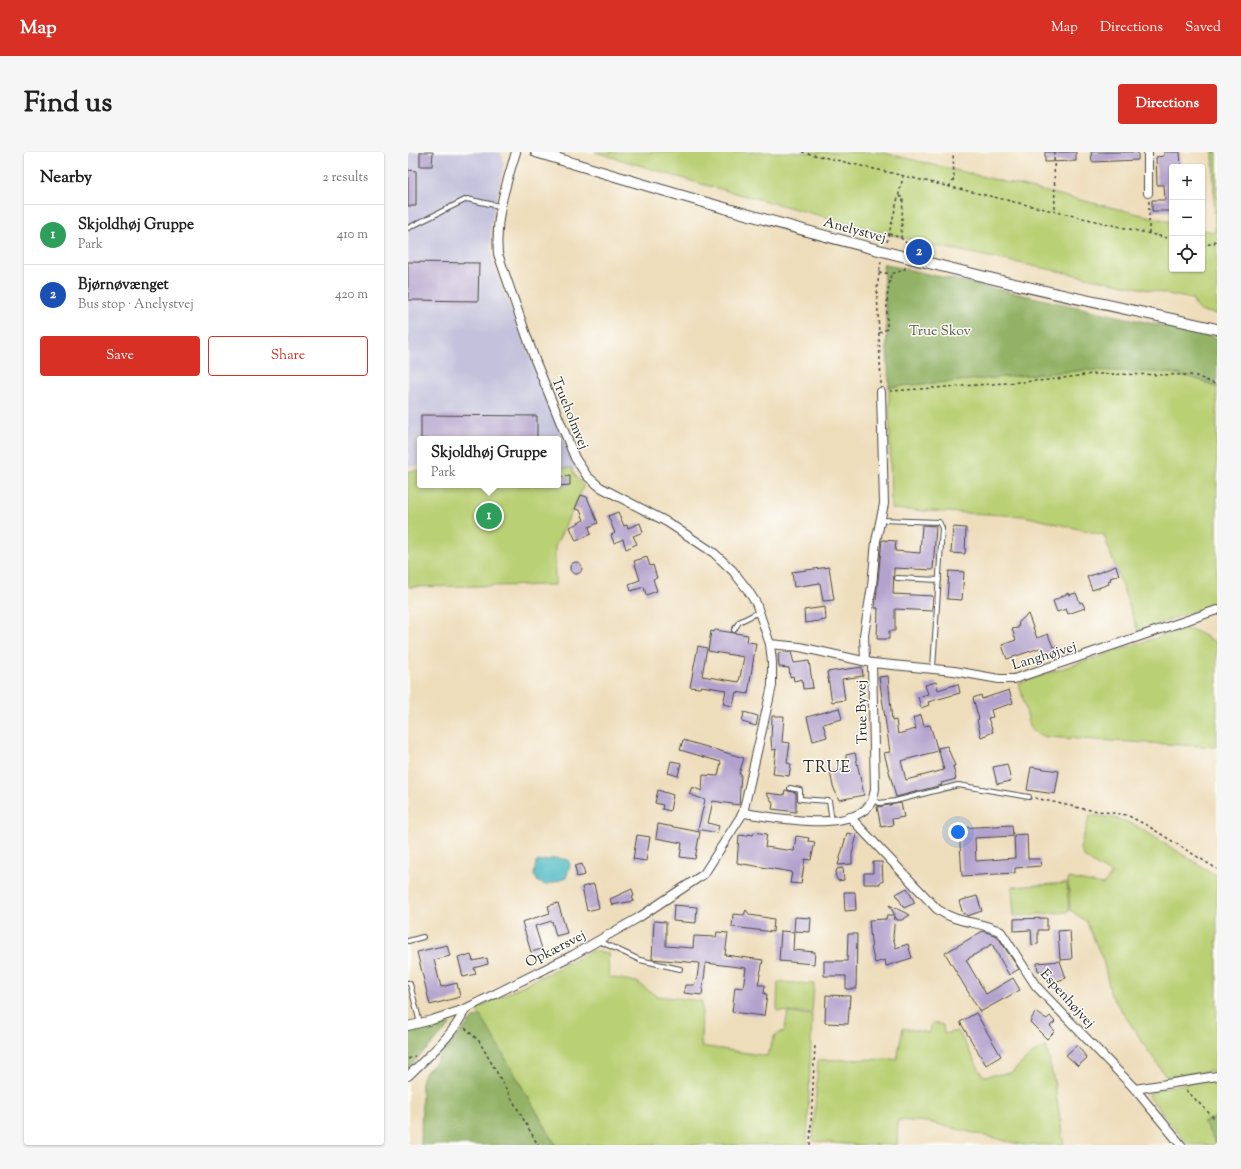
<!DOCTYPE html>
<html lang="en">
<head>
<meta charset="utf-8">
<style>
  :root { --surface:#fff; --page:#f6f6f6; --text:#222; --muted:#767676; --line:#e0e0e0; --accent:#d93025 }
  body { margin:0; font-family:"Sorts Mill Goudy",serif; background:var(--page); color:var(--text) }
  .controls { position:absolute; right:12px; top:12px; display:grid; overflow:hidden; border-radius:4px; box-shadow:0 1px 3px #0004 }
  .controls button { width:36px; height:36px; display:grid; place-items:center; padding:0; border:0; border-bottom:1px solid var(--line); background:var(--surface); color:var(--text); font:20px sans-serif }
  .you { position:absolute; left:550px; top:680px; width:14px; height:14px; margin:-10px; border:3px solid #fff; border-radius:50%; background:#1a73e8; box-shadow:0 0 0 6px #1a73e833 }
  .badge { display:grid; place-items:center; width:26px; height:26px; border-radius:50%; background:var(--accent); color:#fff; font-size:13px; font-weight:700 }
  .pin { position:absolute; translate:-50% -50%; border:2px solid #fff; box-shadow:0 1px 4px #0006 }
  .popup { position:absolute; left:9px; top:284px; width:144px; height:52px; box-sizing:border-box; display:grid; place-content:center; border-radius:4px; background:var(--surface); filter:drop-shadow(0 1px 3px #0005); font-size:13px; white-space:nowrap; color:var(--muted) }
  .popup b { font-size:15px; color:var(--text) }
  .popup::after { content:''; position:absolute; left:50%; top:100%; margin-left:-8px; border:8px solid transparent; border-top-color:var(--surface) }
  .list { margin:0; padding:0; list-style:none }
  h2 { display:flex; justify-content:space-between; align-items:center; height:52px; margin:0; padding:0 16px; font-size:17px }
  h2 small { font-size:13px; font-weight:400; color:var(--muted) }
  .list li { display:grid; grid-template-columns:26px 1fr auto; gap:12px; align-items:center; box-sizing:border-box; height:60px; padding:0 16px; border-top:1px solid var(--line) }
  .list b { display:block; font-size:15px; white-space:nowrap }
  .list p { margin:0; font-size:13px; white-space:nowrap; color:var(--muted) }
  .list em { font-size:13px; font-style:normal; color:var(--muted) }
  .actions { display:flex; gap:8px; padding:12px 16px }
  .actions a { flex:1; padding:9px 0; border:1px solid var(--accent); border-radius:4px; text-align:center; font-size:14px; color:var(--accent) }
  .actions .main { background:var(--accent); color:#fff }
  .icon { flex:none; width:22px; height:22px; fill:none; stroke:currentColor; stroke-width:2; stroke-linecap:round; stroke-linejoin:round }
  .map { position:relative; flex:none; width:809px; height:993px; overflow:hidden; border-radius:4px }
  header { display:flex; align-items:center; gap:24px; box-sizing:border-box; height:56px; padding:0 20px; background:var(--accent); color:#fff }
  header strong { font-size:19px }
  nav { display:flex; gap:22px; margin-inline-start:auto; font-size:14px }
  .intro { display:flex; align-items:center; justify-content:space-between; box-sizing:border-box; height:96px; padding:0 24px }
  h1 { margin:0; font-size:28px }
  .button { padding:10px 18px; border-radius:4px; background:var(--accent); color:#fff; font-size:14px; font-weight:700 }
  main { display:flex; gap:24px; padding:0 24px }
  aside { flex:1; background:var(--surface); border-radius:4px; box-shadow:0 1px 3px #0004 }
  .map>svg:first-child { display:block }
</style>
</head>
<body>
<header>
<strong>Map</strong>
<nav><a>Map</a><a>Directions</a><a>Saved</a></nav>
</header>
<div class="intro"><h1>Find us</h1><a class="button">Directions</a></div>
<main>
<aside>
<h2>Nearby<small>2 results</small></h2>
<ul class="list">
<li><span class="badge" style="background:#2e9e5b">1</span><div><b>Skjoldhøj Gruppe</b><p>Park</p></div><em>410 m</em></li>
<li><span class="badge" style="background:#1a4fb4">2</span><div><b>Bjørnøvænget</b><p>Bus stop · Anelystvej</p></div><em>420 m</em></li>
</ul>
<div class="actions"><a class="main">Save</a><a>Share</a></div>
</aside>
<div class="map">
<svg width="809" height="993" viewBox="0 0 809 993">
  <rect width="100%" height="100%" fill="#fdfcf7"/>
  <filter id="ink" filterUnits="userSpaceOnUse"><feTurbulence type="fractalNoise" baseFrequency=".025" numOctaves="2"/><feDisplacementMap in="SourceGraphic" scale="8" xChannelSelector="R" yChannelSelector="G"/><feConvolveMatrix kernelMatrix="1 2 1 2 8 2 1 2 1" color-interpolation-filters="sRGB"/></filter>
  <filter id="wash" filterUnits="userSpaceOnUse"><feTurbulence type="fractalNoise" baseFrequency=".012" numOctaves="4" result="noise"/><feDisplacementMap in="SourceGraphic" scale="16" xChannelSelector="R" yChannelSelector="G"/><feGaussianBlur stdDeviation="0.9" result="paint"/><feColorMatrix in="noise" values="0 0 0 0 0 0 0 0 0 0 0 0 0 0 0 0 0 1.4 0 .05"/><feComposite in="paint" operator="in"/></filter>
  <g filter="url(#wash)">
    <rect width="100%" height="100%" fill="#edb"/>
    <polygon fill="#c3c1db" points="0,0 93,0 96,11 83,73 83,98 88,120 168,317 150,317 150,287 12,287 12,314 0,314"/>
    <g fill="#bad074" stroke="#727e50">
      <polygon points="187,0 472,0 764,70 764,117 794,117 794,78 807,80 805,0 809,0 809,162 791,159 784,147 519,92 290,31"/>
      <path d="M 677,218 C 720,220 770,214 809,236 L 809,451 L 730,479 L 696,383 L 616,364 L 483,357 L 481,235 Z"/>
      <polygon points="150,316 163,316 168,325 176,334 147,395 147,433 0,435 0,319 12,319 12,333 150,333"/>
      <polygon points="774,477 787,479 809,491 809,595 638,585 623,578 611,531"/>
      <polygon points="682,663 707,666 727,673 809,724 809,918 758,925 703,843 695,808 678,769 662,758 660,726 695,733 704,722 677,706 672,696"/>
      <polygon points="659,731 661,760 606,764 604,735"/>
      <polygon points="184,799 200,801 201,825 229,830 248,844 294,849 293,894 359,904 367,883 376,879 380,861 404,863 399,993 148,993 68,857"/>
      <polygon points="370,830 406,832 404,861 369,859"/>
      <polygon points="524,871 535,873 536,882 550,879 575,924 603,921 624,902 638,894 646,929 656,993 615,993 520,970 490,968 489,993 447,993 405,989 410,908 489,907 495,876 521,881"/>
      <path d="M 809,928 L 809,965 L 795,970 L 809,993 L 780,993 L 740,943 C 754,932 791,931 809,928 Z"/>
    </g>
    <g fill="#93b266" stroke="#5f6e48">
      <polygon points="475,112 809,186 809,236 799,230 765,221 677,218 481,235"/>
      <polygon points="73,864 148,993 13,993 14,925 65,866"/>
      <polygon points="40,869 42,874 0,916 0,878"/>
      <polygon points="809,965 809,991 795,970"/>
    </g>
    <polygon fill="#4bb9c3" stroke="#3b7277" points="148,706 161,708 162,714 158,726 138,733 130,730 126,723 128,710"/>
    <g id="blocks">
      <g fill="#b3a2cd">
        <polygon points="12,0 25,0 24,14 12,14"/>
        <polygon points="637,0 668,0 668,9 637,10"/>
        <polygon points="683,0 730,0 730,8 684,10"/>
        <polygon points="756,0 772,0 773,15 764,15 764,59 744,59 744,48 757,48 756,33 749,33 748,5 756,4"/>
        <polygon points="0,18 8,19 8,54 0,54"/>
        <polygon points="0,110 71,111 70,149 0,148"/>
        <polygon points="13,263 129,264 129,287 13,287"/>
        <polygon points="162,324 162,333 150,334 150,325"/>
        <polygon points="173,343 179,345 190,371 181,375 183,382 168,389 162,375 176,368 172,358 167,357"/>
        <polygon points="210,360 216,374 219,373 220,376 232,371 235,380 225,384 229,392 218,397 215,387 206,391 203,383 207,381 200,364"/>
        <polygon points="514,373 528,374 525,418 486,416 485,442 525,444 524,459 487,457 487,479 481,479 481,487 469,487 470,456 467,456 474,388 488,389 487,399 512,401"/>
        <polygon points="545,375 558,376 557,402 543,401"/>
        <polygon points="239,405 242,414 245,413 249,426 245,427 249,439 238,443 236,435 223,439 221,432 232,428 226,409"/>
        <circle cx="168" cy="416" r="6"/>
        <polygon points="708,414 711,423 702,426 703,428 700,429 701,432 684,438 679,425"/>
        <polygon points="421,415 426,448 415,449 412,431 386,435 384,420"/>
        <polygon points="541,419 556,420 554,448 539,447"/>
        <polygon points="660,441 661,443 668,441 672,451 674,450 677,456 660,462 658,457 649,460 645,449"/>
        <polygon points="417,455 418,468 397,471 396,458"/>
        <polygon points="620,462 629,486 640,482 645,495 649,494 652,503 635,505 632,496 599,507 594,493 608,488 604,477 610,476 611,470"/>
        <polygon points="307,478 340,483 339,490 348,491 340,542 328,540 325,554 315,552 318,538 293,534 292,536 282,535 290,494 299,496 294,524 331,530 336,505 300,499 303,479 306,480"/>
        <polygon points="383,500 386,511 401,509 405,536 395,537 394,527 386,529 385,524 382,525 381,516 371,515 370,501"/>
        <polygon points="454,515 455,524 434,527 437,548 424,550 419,520"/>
        <polygon points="480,524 484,569 488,568 490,582 508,577 505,566 513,563 516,574 522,573 530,599 493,609 498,628 536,618 530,596 539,594 547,614 545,614 548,627 533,631 534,633 488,645 476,601 482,600 471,525"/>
        <polygon points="528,530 530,538 550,532 552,541 520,550 521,553 513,556 510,545 520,542 517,533"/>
        <polygon points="601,538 605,551 583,558 585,565 580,566 585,580 573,585 569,568 571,567 565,546 573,543 574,547"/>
        <polygon points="431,556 434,567 415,572 419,585 405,589 399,565"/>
        <polygon points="336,560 350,564 348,574 334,570"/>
        <polygon points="364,564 376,564 374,590 382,591 379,611 383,612 381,624 365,622 368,597 364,598 363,588"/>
        <polygon points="275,588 336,606 331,622 333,622 331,653 305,649 300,671 311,674 309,681 290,677 297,648 281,642 284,635 294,639 295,623 310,624 313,610 272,598"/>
        <polygon points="447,601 456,643 431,648 425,634 422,620 438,617 438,603"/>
        <polygon points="263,609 273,611 270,624 260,621"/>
        <polygon points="599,612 603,629 589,632 585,615"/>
        <polygon points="623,615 651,619 647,642 619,638"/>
        <polygon points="250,638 265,643 262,659 254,657 255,653 247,651"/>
        <polygon points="377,638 388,641 388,660 364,657 365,651 358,641 376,643"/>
        <polygon points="493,651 496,665 484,667 485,673 473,675 469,655"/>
        <polygon points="250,672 292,680 287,707 272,705 274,691 248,686"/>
        <polygon points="604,673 605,684 567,686 568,709 607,706 606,683 619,682 620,707 632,707 633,714 607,716 607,721 554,724 551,676"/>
        <polygon points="346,680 359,682 357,695 386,699 388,684 401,686 400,689 407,690 403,708 397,707 393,732 382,731 384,720 329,711 331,683 339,684 340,682 345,683"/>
        <polygon points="439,681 449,683 444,702 444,712 430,713"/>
        <polygon points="229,683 242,685 238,709 225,707"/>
        <polygon points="465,710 474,710 475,730 472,730 472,732 456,732 456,721 465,721"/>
        <polygon points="174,712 177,723 169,725 167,714"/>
        <polygon points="435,716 436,728 430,729 427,723 429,717"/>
        <polygon points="186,732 191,756 179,759 174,735"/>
        <polygon points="499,736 507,751 496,756 488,742"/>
        <polygon points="224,737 226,744 224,745 226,749 204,753 202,747"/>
        <polygon points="436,740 447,740 448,758 437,759"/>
        <polygon points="569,744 574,759 559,764 557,761 555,762 551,749"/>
        <polygon points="150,751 159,781 148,784 144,769 127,774 134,797 123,800 114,770 142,761 140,754"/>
        <polygon points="266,753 289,755 288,771 265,769"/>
        <polygon points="481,753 502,763 494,768 489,768 487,764 485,785 488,796 500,792 504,806 478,814 477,808 467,811 464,800 461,768 478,767 479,763 487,763"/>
        <polygon points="338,758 342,763 366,767 365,780 324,775 325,762 336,763"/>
        <polygon points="387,765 403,766 402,780 386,779"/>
        <polygon points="639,766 639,778 630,778 630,792 624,793 623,778 606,779 606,767"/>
        <polygon points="246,769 258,770 258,794 285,796 286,784 308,785 309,780 320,781 317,803 355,808 350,833 357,833 356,842 359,842 356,864 324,860 327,835 335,836 338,816 298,811 294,843 276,841 277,833 286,833 289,826 291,811 244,807"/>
        <polygon points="662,778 664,807 652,808 650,779"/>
        <polygon points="373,779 386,780 385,798 407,800 406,812 371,809"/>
        <polygon points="575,779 589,784 611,817 601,823 584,792 558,808 578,842 605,826 612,838 572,860 537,801"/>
        <polygon points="440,782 449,782 448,837 438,837 438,824 416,824 416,809 439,809"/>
        <polygon points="39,793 42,804 26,808 33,835 49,831 52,845 22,853 9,800"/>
        <polygon points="57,803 57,805 63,803 65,809 79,806 80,812 66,816 68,822 55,825 50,805"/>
        <polygon points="652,809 658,826 646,830 642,818 630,819 629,811"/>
        <polygon points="418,843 442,844 440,872 417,871"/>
        <polygon points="627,860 639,867 642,864 647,870 642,874 647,879 639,887 622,870"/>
        <polygon points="568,861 593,904 578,913 552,870"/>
        <polygon points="669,893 679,906 670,914 658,903"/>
      </g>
    </g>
  </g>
  <g filter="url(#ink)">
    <use href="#blocks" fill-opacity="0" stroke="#484641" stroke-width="1"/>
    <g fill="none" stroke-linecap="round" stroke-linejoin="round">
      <g stroke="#484641" stroke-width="6">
        <g id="service">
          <polyline points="0,76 59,47 91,54"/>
          <polyline points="473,368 531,370 534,376 525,516"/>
          <polyline points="489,426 531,428"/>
          <polyline points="326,478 331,470 351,460"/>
          <polyline points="382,636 392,638 392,647 421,649 424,669"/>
          <polyline points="465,648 471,651 487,649 550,633 621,645"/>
          <polyline points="0,789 15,785"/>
          <polyline points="191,789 232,808 272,817"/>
          <polyline points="0,831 2,832 12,871"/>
        </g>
      </g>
      <g stroke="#484641" stroke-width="10">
        <g id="minor">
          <polyline points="740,0 740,41"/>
          <polyline points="457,509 456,483 464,434 468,389 476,352 473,240"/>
          <polyline points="464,511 546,519 591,527 606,527 809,458"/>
          <path d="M 335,661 C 367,665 446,683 464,649 C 466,645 466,640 467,637 L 464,511 L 392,495 L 362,492"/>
          <path d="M 442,665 L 529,757 C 551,773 571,768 593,780 L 628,834 L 727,937 L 773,993"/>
          <path d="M 0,874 L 24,868 L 57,857 L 165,803 L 230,766 L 296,722 L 335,661 L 364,534 L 364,510 L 362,492 L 348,451 L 339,437 L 325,419 L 306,401 L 259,370 L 192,335 L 179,324 L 167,306 L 127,208 L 90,102 C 87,64 97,36 108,0"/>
          <path d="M 0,924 C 20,904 46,883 57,857"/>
          <polyline points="727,937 809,924"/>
        </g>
      </g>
      <g stroke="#484641" stroke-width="12">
        <path id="tertiary" d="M 128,0 C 283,48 440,92 598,130 C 668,147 739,161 809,177"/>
      </g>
      <g stroke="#484641" stroke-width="1.5" stroke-dasharray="3 3" stroke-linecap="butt">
        <polyline points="394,0 764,87"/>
        <polyline points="646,0 647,60"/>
        <polyline points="541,35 546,27 545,0"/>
        <polyline points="491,44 495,46 493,86"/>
        <polyline points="741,49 741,81"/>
        <polyline points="481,82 493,86 503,95"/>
        <polyline points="479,90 495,25"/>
        <polyline points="794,94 806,91 809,86"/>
        <polyline points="471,120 483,122"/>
        <polyline points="471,181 479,177 479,146 483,122 496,118 498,114"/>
        <polyline points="473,232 469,137 473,109"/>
        <polyline points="482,239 641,228 684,222 786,223 809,233"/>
        <polyline points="627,646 676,657 719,663 740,674 809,717"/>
        <polyline points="57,876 71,889 130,993"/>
        <polyline points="0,907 7,904"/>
        <polyline points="778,938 809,969"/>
        <polyline points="402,993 407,893"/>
      </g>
      <use href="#service" stroke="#fff" stroke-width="4"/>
      <use href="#minor" stroke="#fff" stroke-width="8"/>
      <use href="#tertiary" stroke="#fff" stroke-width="10"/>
    </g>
  </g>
  <g text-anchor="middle" stroke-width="3" stroke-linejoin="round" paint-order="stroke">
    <g font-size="14" fill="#2b2b2b" stroke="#fdfcf7">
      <text transform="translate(447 77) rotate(15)" y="5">Anelystvej</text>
      <text transform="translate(163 261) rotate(68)" y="5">Trueholmvej</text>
      <text transform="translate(636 503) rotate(-17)" y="5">Langhøjvej</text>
      <text transform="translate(453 560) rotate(-91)" y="5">True Byvej</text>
      <text transform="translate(147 796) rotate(-27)" y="5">Opkærsvej</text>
      <text transform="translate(660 846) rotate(48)" y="5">Espenhøjvej</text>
    </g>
    <g font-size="14" fill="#565d41" stroke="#fdfcf7">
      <text x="532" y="183">True Skov</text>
    </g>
    <g font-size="16" letter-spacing="1" fill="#2b2b2b" stroke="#fdfcf7">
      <text x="419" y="620">TRUE</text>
    </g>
  </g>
</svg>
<div class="controls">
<button>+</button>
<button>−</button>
<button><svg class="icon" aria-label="locate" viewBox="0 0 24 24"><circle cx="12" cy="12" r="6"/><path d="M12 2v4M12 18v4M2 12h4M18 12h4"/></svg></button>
</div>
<div class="you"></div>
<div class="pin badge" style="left:81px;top:364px;background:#2e9e5b">1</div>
<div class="popup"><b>Skjoldhøj Gruppe</b>Park</div>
<div class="pin badge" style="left:511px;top:100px;background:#1a4fb4">2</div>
</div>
</main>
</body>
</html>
